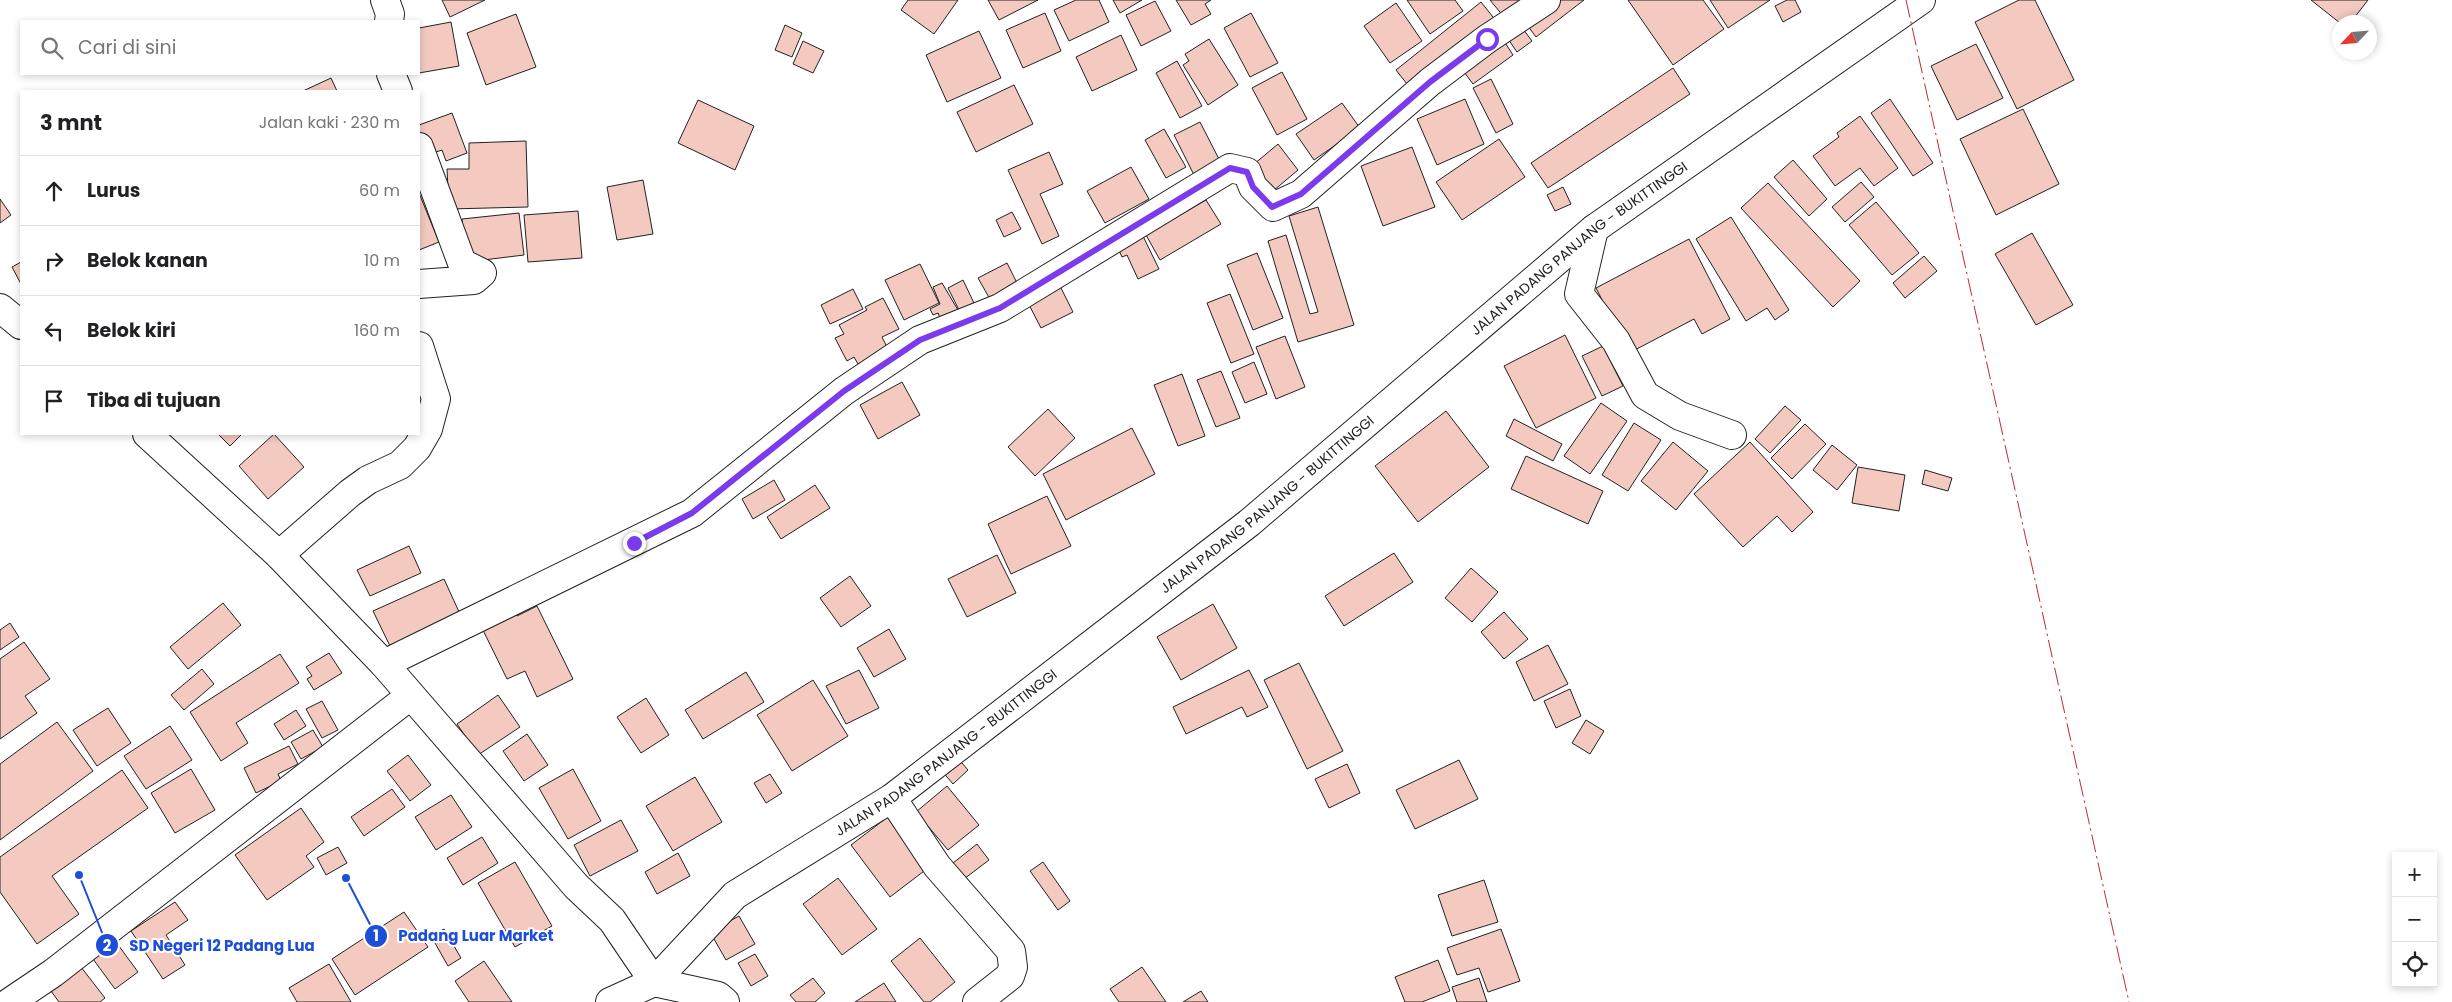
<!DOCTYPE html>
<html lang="id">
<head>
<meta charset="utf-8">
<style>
  :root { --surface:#fff; --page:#f2f2f2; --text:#202124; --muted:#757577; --line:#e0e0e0 }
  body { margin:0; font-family:Poppins,sans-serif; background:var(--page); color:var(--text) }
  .controls { position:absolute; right:15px; bottom:15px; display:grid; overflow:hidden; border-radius:0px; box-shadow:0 2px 8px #0003 }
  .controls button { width:45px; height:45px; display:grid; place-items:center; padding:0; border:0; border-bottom:1px solid var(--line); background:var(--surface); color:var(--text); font:25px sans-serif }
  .compass { position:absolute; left:2332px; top:15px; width:45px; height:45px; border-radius:50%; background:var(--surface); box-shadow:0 2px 8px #0003; rotate:244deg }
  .stop { position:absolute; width:15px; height:15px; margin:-11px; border:4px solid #7c3aed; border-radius:50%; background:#fff }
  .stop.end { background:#7c3aed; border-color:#fff; box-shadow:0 1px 5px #0008 }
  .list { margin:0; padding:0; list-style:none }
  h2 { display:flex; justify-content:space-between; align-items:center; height:65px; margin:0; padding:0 20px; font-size:21px }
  h2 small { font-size:16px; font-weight:400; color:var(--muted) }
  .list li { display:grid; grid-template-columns:32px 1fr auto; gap:15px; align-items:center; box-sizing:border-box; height:70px; padding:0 20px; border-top:1px solid var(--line) }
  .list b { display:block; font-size:19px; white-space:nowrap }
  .list em { font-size:16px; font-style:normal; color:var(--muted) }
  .icon { flex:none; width:28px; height:28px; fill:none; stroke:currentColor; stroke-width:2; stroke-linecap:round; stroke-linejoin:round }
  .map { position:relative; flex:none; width:2452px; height:1002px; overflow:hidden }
  .search { position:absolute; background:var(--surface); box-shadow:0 2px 8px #0003; left:20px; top:20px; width:400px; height:55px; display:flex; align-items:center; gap:12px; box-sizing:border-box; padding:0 18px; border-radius:0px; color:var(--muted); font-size:19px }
  .panel { position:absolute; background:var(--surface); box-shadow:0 2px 8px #0003; left:20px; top:90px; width:400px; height:345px; border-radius:0px }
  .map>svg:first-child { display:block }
</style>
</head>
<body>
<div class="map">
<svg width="2452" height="1002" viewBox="0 0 2452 1002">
  <rect width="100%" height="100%" fill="#fff"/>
  <g fill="#f3c9c0" stroke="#222">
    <polygon points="442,0 485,0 450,17"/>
    <polygon points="908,0 958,0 934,34 901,10"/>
    <polygon points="988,0 1038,0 999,20"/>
    <polygon points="1076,0 1099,0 1109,22 1069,41 1054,10"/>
    <polygon points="1113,0 1142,0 1120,13"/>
    <polygon points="1176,0 1211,0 1205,4 1211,14 1191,25"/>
    <polygon points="1407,0 1455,0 1463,11 1430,34"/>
    <polygon points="1490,0 1536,0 1509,23"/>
    <polygon points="1555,0 1584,0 1536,37 1525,22"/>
    <polygon points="1628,0 1703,0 1724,29 1673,65"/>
    <polygon points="1710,0 1770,0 1728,28"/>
    <polygon points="1787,0 1795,0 1801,12 1783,22 1775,6"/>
    <polygon points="2019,0 2035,0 2074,80 2017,109 1975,22"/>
    <polygon points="2311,0 2368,0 2351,22 2340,23"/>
    <polygon points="1155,1 1171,31 1141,46 1126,15"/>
    <polygon points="1481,2 1497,22 1411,89 1396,70"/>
    <polygon points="1396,3 1422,41 1390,63 1364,26"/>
    <polygon points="1045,13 1061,51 1023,68 1006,30"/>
    <polygon points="1251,13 1278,63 1250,77 1224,28"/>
    <polygon points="516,14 536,67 486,85 467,33"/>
    <polygon points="451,22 459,66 419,73 419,28"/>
    <polygon points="785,25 802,33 792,57 775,50"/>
    <polygon points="1520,25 1532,41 1517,52 1506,36"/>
    <polygon points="979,31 1001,78 947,102 926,55"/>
    <polygon points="1121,35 1137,70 1092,91 1076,57"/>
    <polygon points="1502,38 1513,55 1473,84 1461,68"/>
    <polygon points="1209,39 1238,85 1208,105 1183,65 1189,61 1185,54"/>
    <polygon points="803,41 824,51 813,73 793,64"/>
    <polygon points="1976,44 2003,98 1957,120 1931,66"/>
    <polygon points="1177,61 1202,106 1180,118 1156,73"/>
    <polygon points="1673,68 1690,94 1548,188 1531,163"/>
    <polygon points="1282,72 1307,119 1277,135 1252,88"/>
    <polygon points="331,78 337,91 303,91"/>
    <polygon points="1491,79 1513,124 1496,133 1473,88"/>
    <polygon points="1014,85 1033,124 976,152 957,112"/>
    <polygon points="1465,99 1484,144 1437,165 1417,119"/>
    <polygon points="1890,99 1933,163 1913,176 1871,113"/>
    <polygon points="698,100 754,126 735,170 678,143"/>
    <polygon points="1342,103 1360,128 1314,160 1296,134"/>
    <polygon points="2023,109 2059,184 1996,215 1960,139"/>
    <polygon points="452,113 467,153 446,161 442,150 427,155 419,131 419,125"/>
    <polygon points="1860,116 1898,168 1874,186 1860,168 1835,186 1813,156 1839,137 1837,133"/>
    <polygon points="1200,122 1221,163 1195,177 1174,135"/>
    <polygon points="1164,129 1186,167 1166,178 1145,140"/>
    <polygon points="1499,139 1525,177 1462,220 1436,182"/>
    <polygon points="526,141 528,207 449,209 447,169 469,169 469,143"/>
    <polygon points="1278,144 1298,170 1273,191 1253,165"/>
    <polygon points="1412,147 1435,207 1383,226 1361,166"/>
    <polygon points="1049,152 1063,184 1040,194 1059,236 1042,244 1008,170"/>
    <polygon points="1793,160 1827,199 1809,216 1774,177"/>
    <polygon points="1131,167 1149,199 1105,223 1087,191"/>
    <polygon points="643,180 653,234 617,240 607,187"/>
    <polygon points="1861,182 1874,197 1845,222 1832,207"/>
    <polygon points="1768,183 1860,281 1833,307 1741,208"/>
    <polygon points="1563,187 1571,204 1555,211 1547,195"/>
    <polygon points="419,193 439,242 419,250"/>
    <polygon points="0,199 11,215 0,223"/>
    <polygon points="1206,200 1221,224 1160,260 1146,235"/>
    <polygon points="1876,202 1919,253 1892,275 1849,225"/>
    <polygon points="1318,207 1354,325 1298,342 1268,241 1286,235 1310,314 1318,312 1289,216"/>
    <polygon points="578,211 582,258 528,262 524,215"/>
    <polygon points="1012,212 1021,229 1004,237 996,220"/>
    <polygon points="519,213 524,255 467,262 462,219"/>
    <polygon points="1731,217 1789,310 1775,320 1767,308 1746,321 1696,239"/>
    <polygon points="1141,232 1159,269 1138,279 1127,255 1122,257 1116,244"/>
    <polygon points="2032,233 2073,305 2036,325 1995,254"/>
    <polygon points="1689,239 1730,319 1702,334 1694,319 1629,353 1596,288"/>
    <polygon points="1257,253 1283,318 1253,330 1227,265"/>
    <polygon points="1924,256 1937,271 1905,298 1893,283"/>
    <polygon points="21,262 21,284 12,267"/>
    <polygon points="1007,263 1019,287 991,301 978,278"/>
    <polygon points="920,264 939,303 904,320 885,280"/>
    <polygon points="963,280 974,303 959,310 948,288"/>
    <polygon points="1058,282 1073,312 1041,328 1026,299"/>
    <polygon points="942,283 958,310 940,318 938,313 933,315 930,309 940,304 933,287"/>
    <polygon points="853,289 863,309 830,324 821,305"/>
    <polygon points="1230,294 1254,354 1231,363 1207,303"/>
    <polygon points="883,298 899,329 882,337 888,349 858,364 854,357 847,361 835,338 844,334 839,325 867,310 865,307"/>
    <polygon points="1565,335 1596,398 1536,428 1504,366"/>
    <polygon points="1285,336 1305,387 1276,399 1256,347"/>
    <polygon points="1603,346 1623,386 1602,396 1582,356"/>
    <polygon points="1254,362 1267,394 1245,403 1232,372"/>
    <polygon points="1221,371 1240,418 1216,427 1197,380"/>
    <polygon points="1182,374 1205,436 1178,446 1154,385"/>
    <polygon points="902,382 920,415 878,439 860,405"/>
    <polygon points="1601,403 1627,421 1590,474 1564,456"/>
    <polygon points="1785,406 1801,420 1770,453 1755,439"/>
    <polygon points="1048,409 1075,438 1035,476 1008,447"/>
    <polygon points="1446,411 1489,467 1418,522 1375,466"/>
    <polygon points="1514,419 1562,444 1553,461 1506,436"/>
    <polygon points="1634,423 1661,440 1628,491 1602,475"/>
    <polygon points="1805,424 1826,444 1792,479 1771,458"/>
    <polygon points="1132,428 1155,474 1066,520 1043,474"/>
    <polygon points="218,434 242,434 230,446"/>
    <polygon points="274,434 304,467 268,499 239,466"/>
    <polygon points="1673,442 1708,471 1676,510 1641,481"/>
    <polygon points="1750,442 1813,512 1792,532 1777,516 1743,547 1694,494"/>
    <polygon points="1832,445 1857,465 1837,490 1813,470"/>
    <polygon points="1526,456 1603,491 1588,524 1511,489"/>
    <polygon points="1858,467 1905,475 1899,511 1852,503"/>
    <polygon points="1925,470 1952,478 1948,491 1922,484"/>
    <polygon points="774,480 785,500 753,519 742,499"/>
    <polygon points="815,485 830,508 781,539 767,517"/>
    <polygon points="1047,496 1071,546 1011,574 988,524"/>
    <polygon points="409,546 421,573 370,596 357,570"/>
    <polygon points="1394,553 1413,582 1344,626 1325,596"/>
    <polygon points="997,555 1016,593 967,617 948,579"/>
    <polygon points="1471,568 1498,592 1472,622 1445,598"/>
    <polygon points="850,576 871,606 841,627 820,598"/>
    <polygon points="444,579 460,614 390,646 373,611"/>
    <polygon points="223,603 241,625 188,669 170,647"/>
    <polygon points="1213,604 1237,648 1181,680 1157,637"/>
    <polygon points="511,606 517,616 537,606 573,679 537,697 525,671 507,679 479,622"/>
    <polygon points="1504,612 1528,639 1504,659 1481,632"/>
    <polygon points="10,623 19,637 0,650 0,630"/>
    <polygon points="889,629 906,659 874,677 857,648"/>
    <polygon points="24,642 50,679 25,696 37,713 0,739 0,659"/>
    <polygon points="1548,645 1568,684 1534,701 1516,662"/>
    <polygon points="329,653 342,673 314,690 307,679 312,676 306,667"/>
    <polygon points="280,654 299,683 236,723 248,743 221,761 190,712"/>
    <polygon points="1299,663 1343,751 1307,769 1264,680"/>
    <polygon points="202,669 214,684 184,710 171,695"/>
    <polygon points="859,670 879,708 846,724 826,686"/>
    <polygon points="1249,670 1268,707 1247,717 1242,707 1186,734 1173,707"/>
    <polygon points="746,672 764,702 703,739 685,710"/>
    <polygon points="813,680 848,736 792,771 757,715"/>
    <polygon points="1570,689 1581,716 1556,728 1544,701"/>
    <polygon points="498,695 520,727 478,755 457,724"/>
    <polygon points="646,698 669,735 641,753 617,717"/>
    <polygon points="322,701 338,730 322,738 306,709"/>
    <polygon points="108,708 131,743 97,766 73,730"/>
    <polygon points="296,710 306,726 284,740 274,724"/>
    <polygon points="1586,720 1604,731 1590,754 1572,743"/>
    <polygon points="57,722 93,771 0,840 0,764"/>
    <polygon points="170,726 192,760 146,789 124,756"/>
    <polygon points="313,730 323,747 301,759 291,742"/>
    <polygon points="527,734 548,765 524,781 503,751"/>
    <polygon points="289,746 298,764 278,774 281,781 256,793 244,768"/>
    <polygon points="408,755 431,785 410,801 387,771"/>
    <polygon points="956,756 968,770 953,784 941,770"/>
    <polygon points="1459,760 1478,799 1415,829 1396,790"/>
    <polygon points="1347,764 1360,793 1329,808 1315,779"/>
    <polygon points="191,769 215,810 175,833 151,793"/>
    <polygon points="573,769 601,821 568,839 539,788"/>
    <polygon points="122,770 148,808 52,876 79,914 37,944 0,892 0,857"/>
    <polygon points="770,774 782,793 766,803 754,783"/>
    <polygon points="695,777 722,822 673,851 646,806"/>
    <polygon points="947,786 979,825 948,850 916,812"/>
    <polygon points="392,789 405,807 364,836 351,817"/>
    <polygon points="451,795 472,827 436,850 415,817"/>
    <polygon points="301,808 324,842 306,856 314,867 267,900 235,855"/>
    <polygon points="889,816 928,868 890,897 851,845"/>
    <polygon points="621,820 638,851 590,876 574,845"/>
    <polygon points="482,837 498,863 463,885 447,858"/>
    <polygon points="977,844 989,860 960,882 948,867"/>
    <polygon points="338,847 347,863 326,875 317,858"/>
    <polygon points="678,853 690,876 657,894 645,872"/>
    <polygon points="515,862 552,926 515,947 478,883"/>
    <polygon points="1043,862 1070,901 1058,910 1030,871"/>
    <polygon points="838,878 877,929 842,955 803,904"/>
    <polygon points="1484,880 1498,922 1452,936 1438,895"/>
    <polygon points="175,902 188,920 166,935 185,965 163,979 131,931"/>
    <polygon points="404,912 428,947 355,995 332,959"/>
    <polygon points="739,916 755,944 726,960 710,932"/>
    <polygon points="444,929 461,958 448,966 431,936"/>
    <polygon points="1501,929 1520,981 1488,992 1479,968 1457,975 1447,948"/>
    <polygon points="920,938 955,982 930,1002 924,1002 891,961"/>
    <polygon points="116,942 138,972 115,989 93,959"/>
    <polygon points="755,954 768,976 751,986 738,963"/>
    <polygon points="1438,960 1450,991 1422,1002 1405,1002 1395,977"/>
    <polygon points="484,961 512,1002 469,1002 455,981"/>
    <polygon points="329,964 351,1002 297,1002 289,988"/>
    <polygon points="81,967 105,998 100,1002 59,1002 51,991"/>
    <polygon points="1142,967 1166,1002 1119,1002 1110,989"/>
    <polygon points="813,978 825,993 815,1002 796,1002 790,995"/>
    <polygon points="1479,978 1487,1002 1457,1002 1452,987"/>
    <polygon points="884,983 896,1002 855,1002"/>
    <polygon points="1201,991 1208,1002 1183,1002"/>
  </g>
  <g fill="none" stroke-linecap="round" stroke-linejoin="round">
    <g stroke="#222" stroke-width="30">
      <g id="minor">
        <polyline points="385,0 390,14 389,21"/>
        <polyline points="391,74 398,91"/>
        <polyline points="419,147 462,263 482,273 474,280 419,284"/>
        <polyline points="1594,229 1579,294 1616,341 1645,395 1680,416 1732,435"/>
        <polyline points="279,555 350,493 368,480 400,465 417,448 428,429 436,399 419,346"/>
        <polyline points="384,664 692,513 844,391 920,340 1000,308 1230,168 1247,172 1253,187 1273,207 1301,194 1430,82 1487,39 1546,0"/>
        <polyline points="892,798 937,866 1011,951 1013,967 1010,976 977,1002"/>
        <polyline points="10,1002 53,973 410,696"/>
      </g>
    </g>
    <g stroke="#222" stroke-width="30">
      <g id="secondary">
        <polyline points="0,308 21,325"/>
        <polyline points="147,434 279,555 384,664 576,886 612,920 654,982 718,996 725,1002"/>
      </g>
    </g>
    <g stroke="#222" stroke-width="30">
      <g id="trunk">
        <path id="s1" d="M 610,1002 L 654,982 L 735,895 L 892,798 L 1249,523 L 1594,229 L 1921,0"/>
      </g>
    </g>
    <use href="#minor" stroke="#fff" stroke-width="28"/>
    <use href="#secondary" stroke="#fff" stroke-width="28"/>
    <use href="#trunk" stroke="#fff" stroke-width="28"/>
    <polyline stroke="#c62828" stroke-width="1" stroke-dasharray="18 4 2.5 4" stroke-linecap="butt" points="1906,0 2129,1002"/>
  </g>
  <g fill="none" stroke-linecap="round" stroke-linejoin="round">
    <polyline stroke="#7c3aed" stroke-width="6" points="634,543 692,513 844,391 920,340 1000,308 1230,168 1247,172 1253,187 1272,207 1301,194 1430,82 1487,39"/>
  </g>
  <g text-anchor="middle" stroke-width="4" stroke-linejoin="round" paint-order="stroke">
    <g font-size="14" fill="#222" stroke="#fff">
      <text dy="5" stroke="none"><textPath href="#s1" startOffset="1232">JALAN PADANG PANJANG - BUKITTINGGI</textPath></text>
      <text dy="5" stroke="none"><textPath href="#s1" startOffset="828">JALAN PADANG PANJANG - BUKITTINGGI</textPath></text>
      <text dy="5" stroke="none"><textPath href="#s1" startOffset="422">JALAN PADANG PANJANG - BUKITTINGGI</textPath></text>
    </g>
  </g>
  <path fill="none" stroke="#1d4ed8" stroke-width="2" d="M346 878L376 936M79 875L107 945"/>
  <g fill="#1d4ed8" stroke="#fff" stroke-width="2">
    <circle cx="346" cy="878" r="5"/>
    <circle cx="79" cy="875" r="5"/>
    <circle cx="376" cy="936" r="12"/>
    <circle cx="107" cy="945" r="12"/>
  </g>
  <g font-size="15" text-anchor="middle" font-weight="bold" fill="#fff">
    <text x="376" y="941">1</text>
    <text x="107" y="951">2</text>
  </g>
  <g font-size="15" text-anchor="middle" font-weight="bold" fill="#1d4ed8" stroke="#fff" stroke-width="4" stroke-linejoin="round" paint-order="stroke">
    <text x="476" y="941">Padang Luar Market</text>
    <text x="222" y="951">SD Negeri 12 Padang Lua</text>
  </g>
</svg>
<div class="controls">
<button>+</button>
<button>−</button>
<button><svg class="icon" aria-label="locate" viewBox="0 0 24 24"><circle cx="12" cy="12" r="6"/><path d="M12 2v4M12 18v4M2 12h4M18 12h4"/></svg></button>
</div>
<svg class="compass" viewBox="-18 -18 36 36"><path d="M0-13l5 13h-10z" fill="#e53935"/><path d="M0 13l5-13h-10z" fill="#757577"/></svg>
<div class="stop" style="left:1487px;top:39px"></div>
<div class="stop end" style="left:634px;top:543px"></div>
<div class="search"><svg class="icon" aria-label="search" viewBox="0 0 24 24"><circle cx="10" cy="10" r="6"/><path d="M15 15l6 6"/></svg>Cari di sini</div>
<section class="panel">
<h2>3 mnt<small>Jalan kaki · 230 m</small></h2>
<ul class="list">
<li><svg class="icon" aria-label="ahead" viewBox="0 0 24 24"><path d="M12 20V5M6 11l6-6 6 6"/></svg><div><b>Lurus</b></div><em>60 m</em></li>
<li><svg class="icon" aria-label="right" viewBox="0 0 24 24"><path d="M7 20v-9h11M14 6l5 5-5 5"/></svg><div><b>Belok kanan</b></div><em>10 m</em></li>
<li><svg class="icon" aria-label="left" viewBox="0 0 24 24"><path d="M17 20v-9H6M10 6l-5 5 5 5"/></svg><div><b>Belok kiri</b></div><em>160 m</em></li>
<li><svg class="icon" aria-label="arrive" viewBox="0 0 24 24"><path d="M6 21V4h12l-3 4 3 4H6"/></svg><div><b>Tiba di tujuan</b></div></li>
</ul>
</section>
</div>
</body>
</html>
